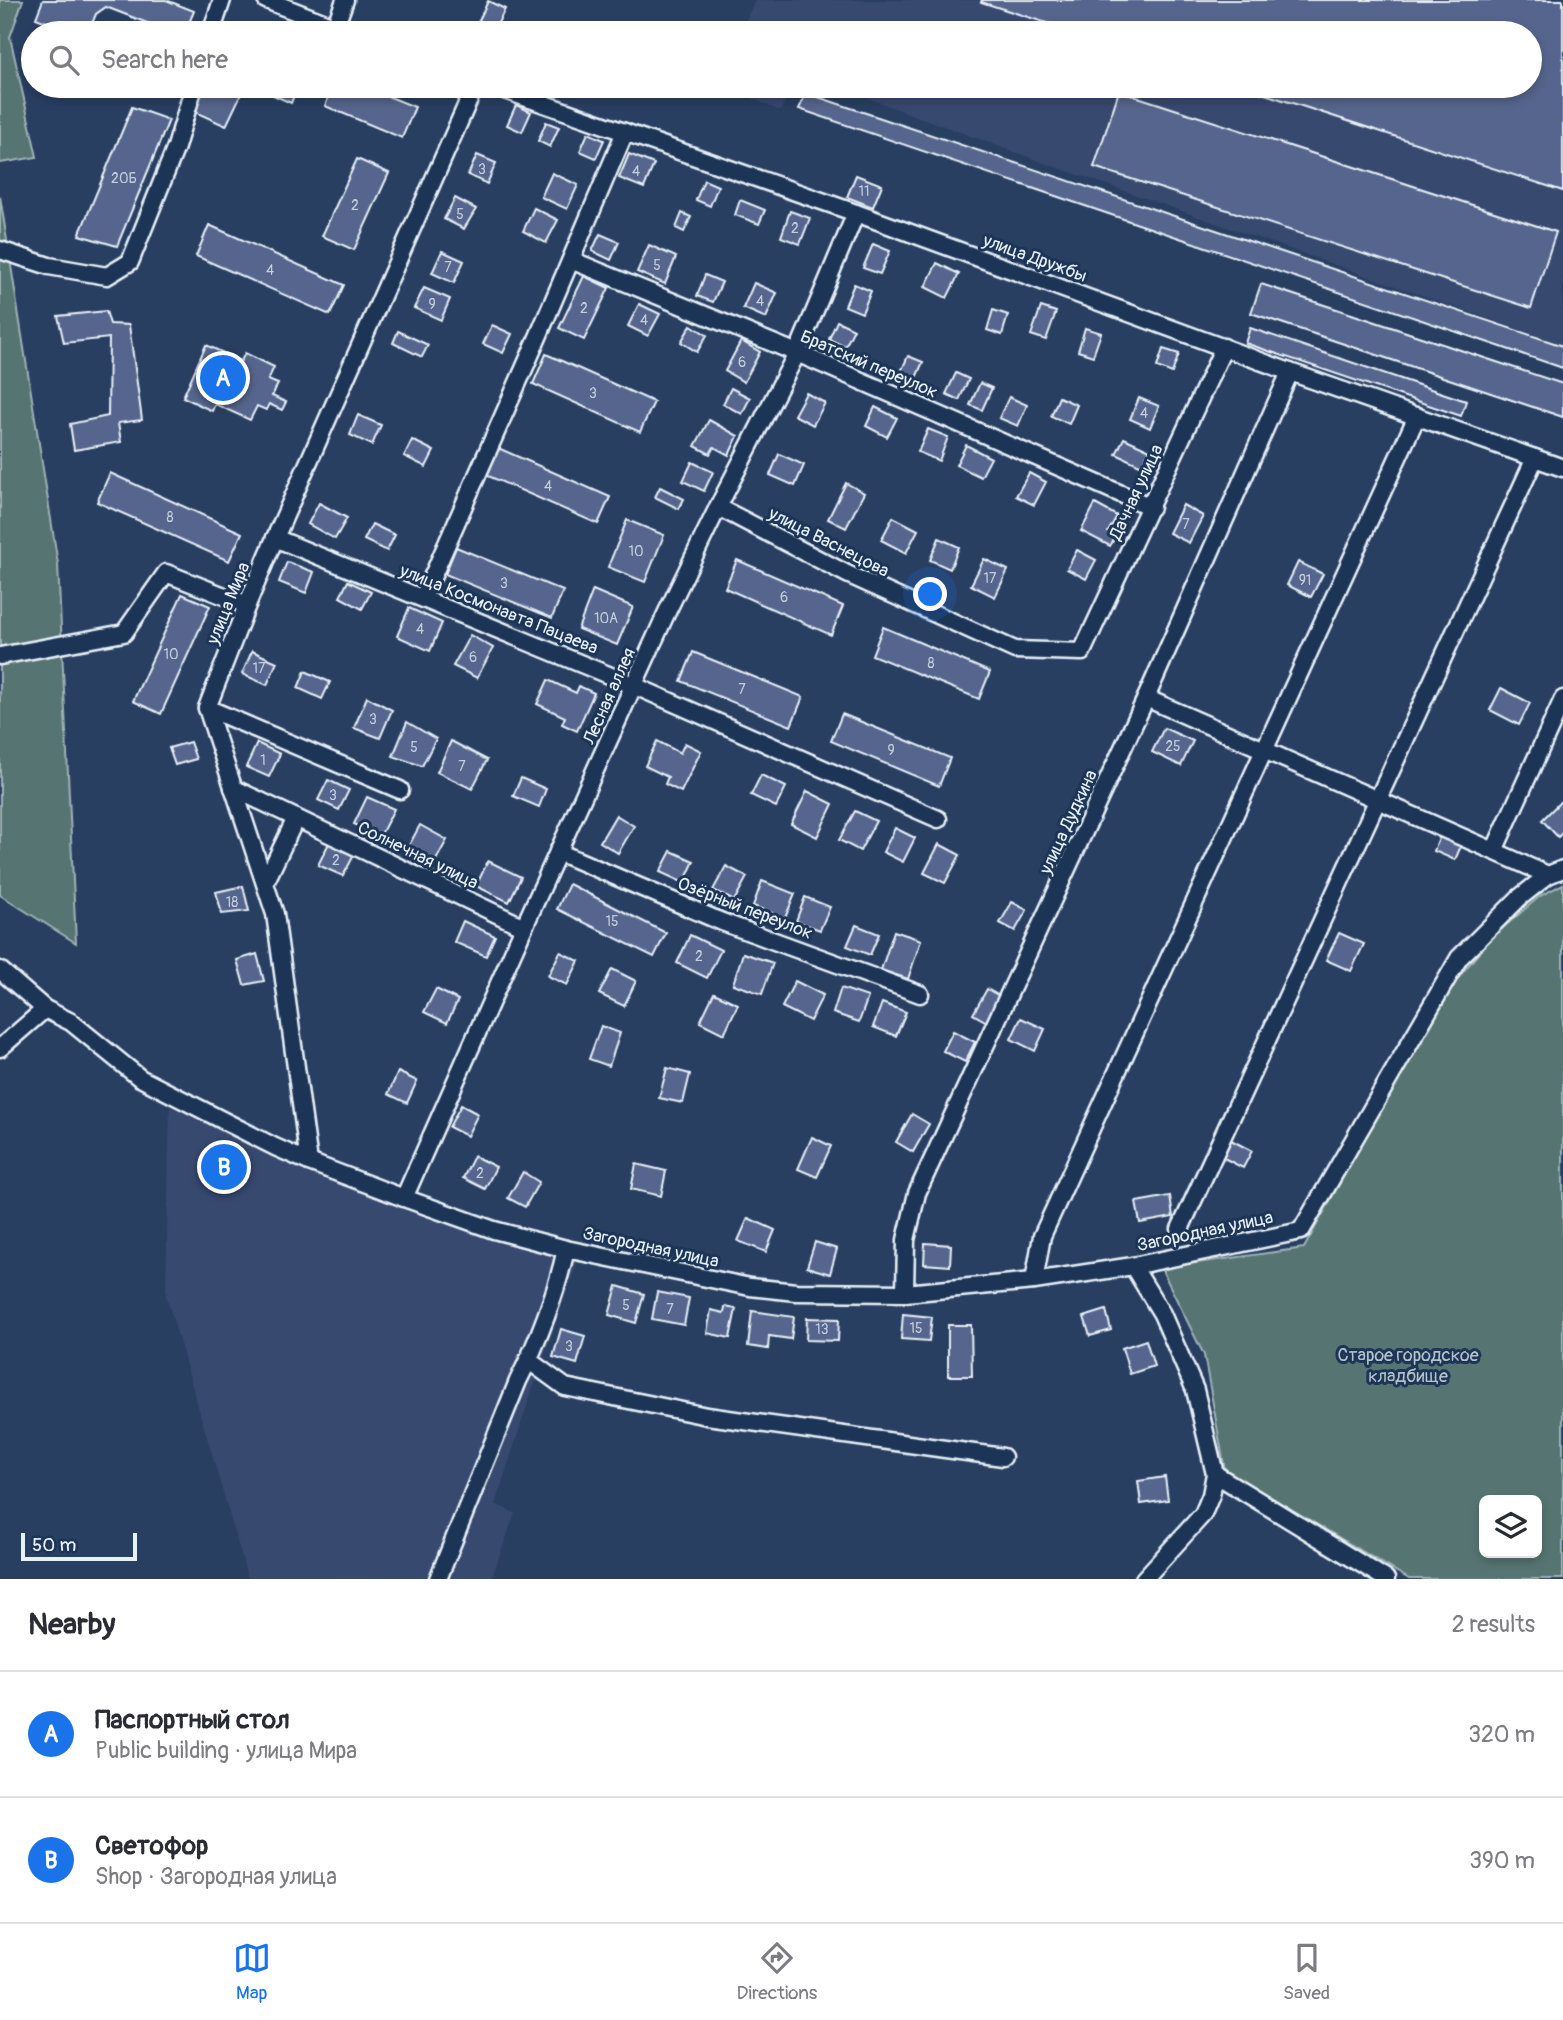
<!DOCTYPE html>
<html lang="en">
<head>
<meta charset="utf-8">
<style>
  :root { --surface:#fff; --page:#f7f7f7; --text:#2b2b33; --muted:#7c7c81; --line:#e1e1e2; --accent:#1a73e8 }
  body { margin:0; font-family:Pangolin,sans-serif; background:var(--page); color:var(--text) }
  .controls { position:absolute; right:21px; bottom:21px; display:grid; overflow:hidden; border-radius:10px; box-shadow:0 4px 10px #0003 }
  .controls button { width:63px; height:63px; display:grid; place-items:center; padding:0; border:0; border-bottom:2px solid var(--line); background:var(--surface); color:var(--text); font:35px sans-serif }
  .scale { position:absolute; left:21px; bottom:18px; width:116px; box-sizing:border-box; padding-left:7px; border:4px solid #e8f1f8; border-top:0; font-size:19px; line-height:24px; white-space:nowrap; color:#e8f1f8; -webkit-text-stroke:5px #1d3557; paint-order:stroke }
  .you { position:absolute; left:931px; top:595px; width:24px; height:24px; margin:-18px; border:5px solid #fff; border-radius:50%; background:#1a73e8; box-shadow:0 0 0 10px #1a73e833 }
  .badge { display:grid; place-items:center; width:46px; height:46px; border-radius:50%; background:var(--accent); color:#fff; font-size:23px; font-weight:700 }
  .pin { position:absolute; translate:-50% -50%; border:4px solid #fff; box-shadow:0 2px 7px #0006 }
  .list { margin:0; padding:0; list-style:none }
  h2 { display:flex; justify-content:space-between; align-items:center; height:91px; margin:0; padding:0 28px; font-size:30px }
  h2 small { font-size:23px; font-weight:400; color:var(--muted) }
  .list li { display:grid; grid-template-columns:46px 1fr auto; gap:21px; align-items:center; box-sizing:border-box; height:126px; padding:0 28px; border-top:2px solid var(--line) }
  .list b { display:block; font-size:26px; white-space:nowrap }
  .list p { margin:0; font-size:23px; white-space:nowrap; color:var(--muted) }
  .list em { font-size:23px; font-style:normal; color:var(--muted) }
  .icon { flex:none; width:38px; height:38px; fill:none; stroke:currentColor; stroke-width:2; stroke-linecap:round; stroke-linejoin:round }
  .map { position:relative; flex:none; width:1563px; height:1579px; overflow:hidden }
  .search { position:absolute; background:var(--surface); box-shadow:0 4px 10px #0003; left:21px; right:21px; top:21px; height:77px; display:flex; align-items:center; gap:18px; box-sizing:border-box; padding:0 24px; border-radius:38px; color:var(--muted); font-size:26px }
  .sheet { height:343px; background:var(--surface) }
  nav { display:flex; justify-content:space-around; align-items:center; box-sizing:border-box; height:98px; border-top:2px solid var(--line); background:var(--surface); font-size:19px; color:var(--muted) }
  nav a { display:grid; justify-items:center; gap:4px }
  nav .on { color:var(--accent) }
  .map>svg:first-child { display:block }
</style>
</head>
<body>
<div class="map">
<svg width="1563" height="1579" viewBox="0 0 1563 1579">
  <rect width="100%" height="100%" fill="#293f62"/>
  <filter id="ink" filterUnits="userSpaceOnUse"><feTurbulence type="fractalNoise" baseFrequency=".0143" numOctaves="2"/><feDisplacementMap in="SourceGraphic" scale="14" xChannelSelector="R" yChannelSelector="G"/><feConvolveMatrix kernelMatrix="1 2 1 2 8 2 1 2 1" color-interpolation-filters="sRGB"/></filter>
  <g filter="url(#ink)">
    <g fill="#374a6f">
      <polygon points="755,0 1563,0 1563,345 1042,162 835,86 1530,86 1530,33 740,33"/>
      <polygon points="726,86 792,86 780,111"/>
      <polygon points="170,1107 408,1209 479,1233 579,1258 535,1381 495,1504 515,1513 491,1579 248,1579 166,1295"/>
    </g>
    <g fill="#567472" stroke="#9fb2b5" stroke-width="2" fill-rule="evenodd">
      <polygon points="0,0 23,0 10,37 37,157 0,163"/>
      <polygon points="0,196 58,564 76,943 0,895"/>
      <path d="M 1563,884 L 1563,1579 L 1409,1579 L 1225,1470 L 1204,1355 L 1161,1268 L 1304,1248 L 1357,1152 L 1454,983 L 1490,939 L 1540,896 ZM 1484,1500 L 1537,1500 L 1537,1553 L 1484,1553 Z"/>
    </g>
    <g fill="#57658d" stroke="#e8f1f8" stroke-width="2">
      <polygon points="43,0 166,0 194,11 185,33 173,33 106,7 96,14 88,33 74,33 36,18"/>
      <polygon points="982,0 1563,0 1563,191 1240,86 1530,86 1530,33 1078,33 981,2"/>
      <polygon points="488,1 505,9 493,33 480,33 474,31"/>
      <polygon points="204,86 245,86 226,126 193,111"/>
      <polygon points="253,86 298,86 291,103"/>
      <polygon points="333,86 363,86 415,107 402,138 325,106"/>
      <polygon points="756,86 787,86 783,95"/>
      <polygon points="1119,91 1556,232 1531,308 1094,167"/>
      <polygon points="806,93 1563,346 1563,368 799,109"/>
      <polygon points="516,105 531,112 522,132 507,125"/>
      <polygon points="132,107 169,120 117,246 79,235"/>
      <polygon points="546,122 559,127 550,147 538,141"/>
      <polygon points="588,133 604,140 596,158 580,151"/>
      <polygon points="629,154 654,164 644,188 619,178"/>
      <polygon points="477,155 496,163 487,184 468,175"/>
      <polygon points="357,159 389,173 354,250 322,236"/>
      <polygon points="552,173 578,185 567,209 541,197"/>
      <polygon points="856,175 882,185 873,207 847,197"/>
      <polygon points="704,180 718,186 710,206 696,200"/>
      <polygon points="455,198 476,209 464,229 444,219"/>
      <polygon points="740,200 765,210 759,224 735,215"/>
      <polygon points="534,208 558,220 546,243 523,231"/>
      <polygon points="790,211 810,218 800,244 781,237"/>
      <polygon points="682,213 691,217 684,232 676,228"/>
      <polygon points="209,225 344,285 330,315 196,256"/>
      <polygon points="600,234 619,242 611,260 592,251"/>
      <polygon points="873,244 890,251 880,274 863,268"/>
      <polygon points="649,245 676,257 665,284 637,272"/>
      <polygon points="442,251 464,261 454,283 432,273"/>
      <polygon points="937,263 959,274 947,298 925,287"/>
      <polygon points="705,275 722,282 713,302 697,296"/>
      <polygon points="584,276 609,288 584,340 559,328"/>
      <polygon points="754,283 777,293 766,318 743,308"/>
      <polygon points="854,284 871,291 862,313 845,306"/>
      <polygon points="1261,284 1563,384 1563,417 1251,313"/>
      <polygon points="424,288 450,299 441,320 414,308"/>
      <polygon points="639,304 660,314 648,336 628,326"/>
      <polygon points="1041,307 1056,312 1046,340 1031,335"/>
      <polygon points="993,310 1008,315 1002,335 987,330"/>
      <polygon points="106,311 110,324 129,325 142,420 118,423 121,442 74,450 70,424 108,416 109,338 64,343 58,316"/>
      <polygon points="837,321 854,329 845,347 829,339"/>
      <polygon points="492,325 512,334 503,353 483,344"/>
      <polygon points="691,325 707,335 697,352 681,342"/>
      <polygon points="1085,328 1101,333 1093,356 1078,351"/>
      <polygon points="1250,328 1466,401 1461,416 1245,343"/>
      <polygon points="398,331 428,345 422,357 393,343"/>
      <polygon points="741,341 760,352 744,382 725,371"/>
      <polygon points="206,345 241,361 245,353 274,367 268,380 278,384 272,396 286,402 282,410 269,404 266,410 257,406 250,420 215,404 212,411 183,397"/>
      <polygon points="1163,349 1179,354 1172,373 1157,367"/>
      <polygon points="546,354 654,402 640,432 533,384"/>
      <polygon points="908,356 923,362 915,380 900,374"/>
      <polygon points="956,373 969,379 959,400 946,394"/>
      <polygon points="980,383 992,388 982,410 970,405"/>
      <polygon points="731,388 750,398 742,414 723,404"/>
      <polygon points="806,393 825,403 813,425 794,415"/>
      <polygon points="1009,397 1027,405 1018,426 999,418"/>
      <polygon points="1059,397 1077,405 1069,424 1051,416"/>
      <polygon points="1139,398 1159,406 1150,428 1130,419"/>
      <polygon points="875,407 897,418 887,437 866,426"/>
      <polygon points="358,415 381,425 372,445 350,435"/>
      <polygon points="709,420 738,436 729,455 714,447 710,454 695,446"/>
      <polygon points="928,429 948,437 939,461 918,452"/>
      <polygon points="1124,438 1150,450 1142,466 1116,454"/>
      <polygon points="412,440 434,451 426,467 404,456"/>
      <polygon points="966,445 991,458 981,477 956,465"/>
      <polygon points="498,448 610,497 598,524 486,475"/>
      <polygon points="779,454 804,465 795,486 770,475"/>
      <polygon points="692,462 713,472 704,491 683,481"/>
      <polygon points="110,473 242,533 229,561 97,502"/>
      <polygon points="1029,473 1046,482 1034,505 1016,496"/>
      <polygon points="846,483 864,493 846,528 828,519"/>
      <polygon points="660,487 684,499 679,509 655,497"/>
      <polygon points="319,503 347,518 335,539 308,524"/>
      <polygon points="1095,504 1117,516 1108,532 1116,536 1110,546 1081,531"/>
      <polygon points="1183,505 1203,516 1189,543 1169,533"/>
      <polygon points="893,517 918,530 906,553 881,540"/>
      <polygon points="627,520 664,535 645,582 608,567"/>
      <polygon points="372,524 395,535 387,551 364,540"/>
      <polygon points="939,538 959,547 950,569 930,560"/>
      <polygon points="456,547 563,591 552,618 445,574"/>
      <polygon points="1077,550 1096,560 1086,579 1067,569"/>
      <polygon points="984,559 1008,570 995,597 971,585"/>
      <polygon points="737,560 843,606 831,635 725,588"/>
      <polygon points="287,562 314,572 306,593 279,582"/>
      <polygon points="1298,562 1323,574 1311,597 1287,585"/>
      <polygon points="348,581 371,592 362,609 340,597"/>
      <polygon points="593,590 633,607 617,645 578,629"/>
      <polygon points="182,594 210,606 161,714 133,701"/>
      <polygon points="409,608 442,623 430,651 397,636"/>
      <polygon points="883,627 990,672 979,699 872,655"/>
      <polygon points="470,635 493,648 477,678 453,666"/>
      <polygon points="252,651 277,662 267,685 242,674"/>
      <polygon points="693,652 803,697 791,726 681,681"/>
      <polygon points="305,671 330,682 322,699 298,688"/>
      <polygon points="548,680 576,693 579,686 594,693 577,731 562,724 565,717 537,704"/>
      <polygon points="1501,688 1530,703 1519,725 1490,710"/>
      <polygon points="367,697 392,710 380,738 354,728"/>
      <polygon points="842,714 950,758 939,786 831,741"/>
      <polygon points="407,722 436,739 422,766 393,756"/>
      <polygon points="1164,728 1193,741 1181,766 1152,752"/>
      <polygon points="451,741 487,760 472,789 437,772"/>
      <polygon points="657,741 680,753 685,743 701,751 681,792 665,784 668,777 645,766"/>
      <polygon points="190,742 196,759 175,765 169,748"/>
      <polygon points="257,743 280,754 269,777 246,767"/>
      <polygon points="761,775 786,787 776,807 751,795"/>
      <polygon points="521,778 546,789 539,807 513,796"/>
      <polygon points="328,780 349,790 339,810 318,800"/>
      <polygon points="807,791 833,804 817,837 791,824"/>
      <polygon points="367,797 394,809 380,836 354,824"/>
      <polygon points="1563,799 1563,832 1558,837 1542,820"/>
      <polygon points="855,811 876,821 860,851 839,840"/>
      <polygon points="616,815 634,826 618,853 600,842"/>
      <polygon points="420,825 447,840 434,864 407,849"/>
      <polygon points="895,828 915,838 903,862 883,852"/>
      <polygon points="1440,836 1461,846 1455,860 1434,851"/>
      <polygon points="329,843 354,855 343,876 318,865"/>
      <polygon points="939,844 960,855 945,883 924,873"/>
      <polygon points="671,851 694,861 684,883 660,872"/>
      <polygon points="488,861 521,877 509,902 476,886"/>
      <polygon points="726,866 747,877 734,901 713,890"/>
      <polygon points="762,881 795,894 785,918 753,906"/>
      <polygon points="569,884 666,933 654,957 557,909"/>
      <polygon points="243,886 249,911 222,914 216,892"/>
      <polygon points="805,897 830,907 820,930 796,921"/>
      <polygon points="1012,902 1027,910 1015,931 1000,923"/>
      <polygon points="463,921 495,936 486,956 454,942"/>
      <polygon points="856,925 879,934 870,955 847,946"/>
      <polygon points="894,931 921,940 908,979 881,970"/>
      <polygon points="1339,933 1364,944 1351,971 1326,960"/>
      <polygon points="690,935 721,950 707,978 677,963"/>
      <polygon points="560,952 579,961 567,985 548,976"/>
      <polygon points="743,953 773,963 762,994 733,984"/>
      <polygon points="257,954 264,981 244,985 237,960"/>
      <polygon points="612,969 636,981 624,1006 599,994"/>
      <polygon points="795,981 823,995 810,1021 782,1007"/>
      <polygon points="841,988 868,997 859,1022 833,1013"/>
      <polygon points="436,989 458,1000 447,1023 424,1012"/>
      <polygon points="987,989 1001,997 987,1022 973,1014"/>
      <polygon points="714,993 738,1004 724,1034 700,1022"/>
      <polygon points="882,1003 906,1012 896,1036 873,1027"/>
      <polygon points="1021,1018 1045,1029 1035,1051 1011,1039"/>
      <polygon points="601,1026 620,1033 609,1066 589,1059"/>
      <polygon points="953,1031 975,1042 965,1062 943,1051"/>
      <polygon points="667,1068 690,1074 683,1103 659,1098"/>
      <polygon points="398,1072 417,1081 407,1103 388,1094"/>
      <polygon points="461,1105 478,1114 467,1136 449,1127"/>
      <polygon points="912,1114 929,1124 913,1152 896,1142"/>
      <polygon points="812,1137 831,1146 817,1177 798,1169"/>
      <polygon points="1229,1139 1252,1151 1243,1168 1220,1156"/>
      <polygon points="474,1156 496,1167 485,1189 463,1178"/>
      <polygon points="636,1164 666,1171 661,1196 631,1189"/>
      <polygon points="523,1172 539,1182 525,1207 508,1198"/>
      <polygon points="1170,1196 1173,1217 1140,1223 1136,1202"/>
      <polygon points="748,1218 775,1230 766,1252 738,1241"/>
      <polygon points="815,1242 837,1249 830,1274 807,1267"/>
      <polygon points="925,1243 951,1245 950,1266 924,1264"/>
      <polygon points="617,1286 644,1294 636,1323 609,1315"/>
      <polygon points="657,1292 689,1298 684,1325 652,1319"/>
      <polygon points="725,1307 736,1309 730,1338 707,1333 711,1310 724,1313"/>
      <polygon points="1106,1310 1111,1330 1090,1336 1084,1317"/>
      <polygon points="752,1311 794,1317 791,1339 769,1336 768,1349 748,1346"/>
      <polygon points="903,1314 932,1317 929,1341 901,1339"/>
      <polygon points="807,1318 839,1319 838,1341 806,1340"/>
      <polygon points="948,1325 971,1325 972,1376 948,1376"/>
      <polygon points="561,1329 585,1336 577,1364 553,1357"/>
      <polygon points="1146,1340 1154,1366 1130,1374 1122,1348"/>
      <polygon points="1165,1477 1168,1500 1141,1504 1138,1481"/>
    </g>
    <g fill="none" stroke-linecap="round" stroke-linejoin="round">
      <g stroke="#e8f1f8" stroke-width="21">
        <g id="minor">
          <polyline points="266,0 351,33"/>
          <polyline points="335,27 345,0"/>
          <polyline points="211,33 222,0"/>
          <polyline points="493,86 856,213 1290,372 1563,468"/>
          <polyline points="0,250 49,266 107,276 130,262 176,147 194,86"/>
          <polyline points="571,260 797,353 1151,507"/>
          <polyline points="718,507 847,574 1015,650 1082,652 1224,347"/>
          <polyline points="275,538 635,686 938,819"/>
          <polyline points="423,598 538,337 625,132"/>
          <polyline points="0,656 124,633 166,573 247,605"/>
          <polyline points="1146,698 1548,875"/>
          <polyline points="207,708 400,790"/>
          <polyline points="233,788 524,927"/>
          <polyline points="1494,851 1563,699"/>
          <polyline points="558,852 722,922 920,994"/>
          <polyline points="265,883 296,818"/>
          <polyline points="0,970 45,1009 71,1022 140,1078 275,1147 309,1162 404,1198 494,1230 566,1249 750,1287 796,1292 905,1293 1034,1281 1133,1266 1301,1231 1459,958 1519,898 1548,875 1563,869"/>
          <polyline points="0,1048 45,1009"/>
          <polyline points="309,1162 275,914 207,708 247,605 275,538 475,86"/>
          <polyline points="404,1198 524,927 666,614 718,507 797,353 856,213"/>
          <polyline points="1180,1229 1535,458"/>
          <polyline points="1133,1266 1162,1314 1195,1390 1215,1474 1211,1495 1203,1514 1144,1579"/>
          <polyline points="1034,1281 1042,1236 1417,416"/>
          <polyline points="905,1293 906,1240 917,1193 1146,698 1290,372"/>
          <polyline points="528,1360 565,1387 707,1416 1003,1457"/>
          <polyline points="1215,1474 1386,1579"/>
          <path d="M 438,1579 L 518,1381 C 538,1342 557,1291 566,1249"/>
        </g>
      </g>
      <use href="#minor" stroke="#1d3557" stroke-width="16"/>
    </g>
  </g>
  <g text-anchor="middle" stroke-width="6" stroke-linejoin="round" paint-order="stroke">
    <g font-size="14" fill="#c4cedd">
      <text x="482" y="174">3</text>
      <text x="636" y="176">4</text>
      <text x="124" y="183">20Б</text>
      <text x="864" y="196">11</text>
      <text x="355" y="210">2</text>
      <text x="460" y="219">5</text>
      <text x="795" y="233">2</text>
      <text x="657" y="270">5</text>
      <text x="448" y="272">7</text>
      <text x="270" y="275">4</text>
      <text x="760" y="306">4</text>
      <text x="432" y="309">9</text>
      <text x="584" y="313">2</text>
      <text x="644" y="325">4</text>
      <text x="742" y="367">6</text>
      <text x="593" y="398">3</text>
      <text x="1144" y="418">4</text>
      <text x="548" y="491">4</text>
      <text x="170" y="522">8</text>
      <text x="1186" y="529">7</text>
      <text x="636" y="556">10</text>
      <text x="990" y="583">17</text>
      <text x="1305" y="585">91</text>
      <text x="504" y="588">3</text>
      <text x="784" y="602">6</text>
      <text x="606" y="623">10А</text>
      <text x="420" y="634">4</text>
      <text x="171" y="659">10</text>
      <text x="473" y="662">6</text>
      <text x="931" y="668">8</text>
      <text x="259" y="673">17</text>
      <text x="742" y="694">7</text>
      <text x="373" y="724">3</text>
      <text x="1173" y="751">25</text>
      <text x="414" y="752">5</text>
      <text x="891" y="755">9</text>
      <text x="263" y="765">1</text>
      <text x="462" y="771">7</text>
      <text x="333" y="800">3</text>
      <text x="336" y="865">2</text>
      <text x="232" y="907">18</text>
      <text x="612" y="926">15</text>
      <text x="699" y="961">2</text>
      <text x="480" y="1178">2</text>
      <text x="626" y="1310">5</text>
      <text x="670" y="1314">7</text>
      <text x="916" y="1333">15</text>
      <text x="822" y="1334">13</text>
      <text x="569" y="1351">3</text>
    </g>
    <g font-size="18" fill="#e8f1f8" stroke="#1d3557">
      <text transform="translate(1035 258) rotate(20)" y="6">улица Дружбы</text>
      <text transform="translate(869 364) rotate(23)" y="6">Братский переулок</text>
      <text transform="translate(1136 492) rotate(-65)" y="6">Дачная улица</text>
      <text transform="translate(829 542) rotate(27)" y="6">улица Васнецова</text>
      <text transform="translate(228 603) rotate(-68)" y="6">улица Мира</text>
      <text transform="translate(499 609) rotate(22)" y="6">улица Космонавта Пацаева</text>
      <text transform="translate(609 696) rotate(-66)" y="6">Лесная аллея</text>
      <text transform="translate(1068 822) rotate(-65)" y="6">улица Дудкина</text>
      <text transform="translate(418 855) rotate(26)" y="6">Солнечная улица</text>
      <text transform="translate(745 908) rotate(21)" y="6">Озёрный переулок</text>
      <text transform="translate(1205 1231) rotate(-12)" y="6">Загородная улица</text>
      <text transform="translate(651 1247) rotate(12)" y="6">Загородная улица</text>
    </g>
    <g font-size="18" fill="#b5c5c9" stroke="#1d3557">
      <text x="1408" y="1361">Старое городское<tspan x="1408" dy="21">кладбище</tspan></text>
    </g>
  </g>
</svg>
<div class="controls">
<button><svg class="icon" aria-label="layers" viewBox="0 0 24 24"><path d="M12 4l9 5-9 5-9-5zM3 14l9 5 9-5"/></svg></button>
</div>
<div class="scale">50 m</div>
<div class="you"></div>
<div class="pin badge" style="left:223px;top:378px">A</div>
<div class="pin badge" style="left:224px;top:1167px">B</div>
<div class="search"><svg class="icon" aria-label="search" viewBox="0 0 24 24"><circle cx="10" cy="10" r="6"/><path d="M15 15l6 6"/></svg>Search here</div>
</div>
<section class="sheet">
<h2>Nearby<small>2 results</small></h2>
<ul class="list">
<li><span class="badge">A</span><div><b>Паспортный стол</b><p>Public building · улица Мира</p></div><em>320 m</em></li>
<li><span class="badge">B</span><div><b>Светофор</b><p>Shop · Загородная улица</p></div><em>390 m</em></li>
</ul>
</section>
<nav>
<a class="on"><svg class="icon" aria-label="map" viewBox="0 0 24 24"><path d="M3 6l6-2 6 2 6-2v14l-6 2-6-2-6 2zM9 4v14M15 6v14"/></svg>Map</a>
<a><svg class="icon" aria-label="directions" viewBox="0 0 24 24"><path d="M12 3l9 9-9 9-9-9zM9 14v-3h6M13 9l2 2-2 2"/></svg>Directions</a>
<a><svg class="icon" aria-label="saved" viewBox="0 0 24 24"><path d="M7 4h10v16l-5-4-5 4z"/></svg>Saved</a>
</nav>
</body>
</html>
